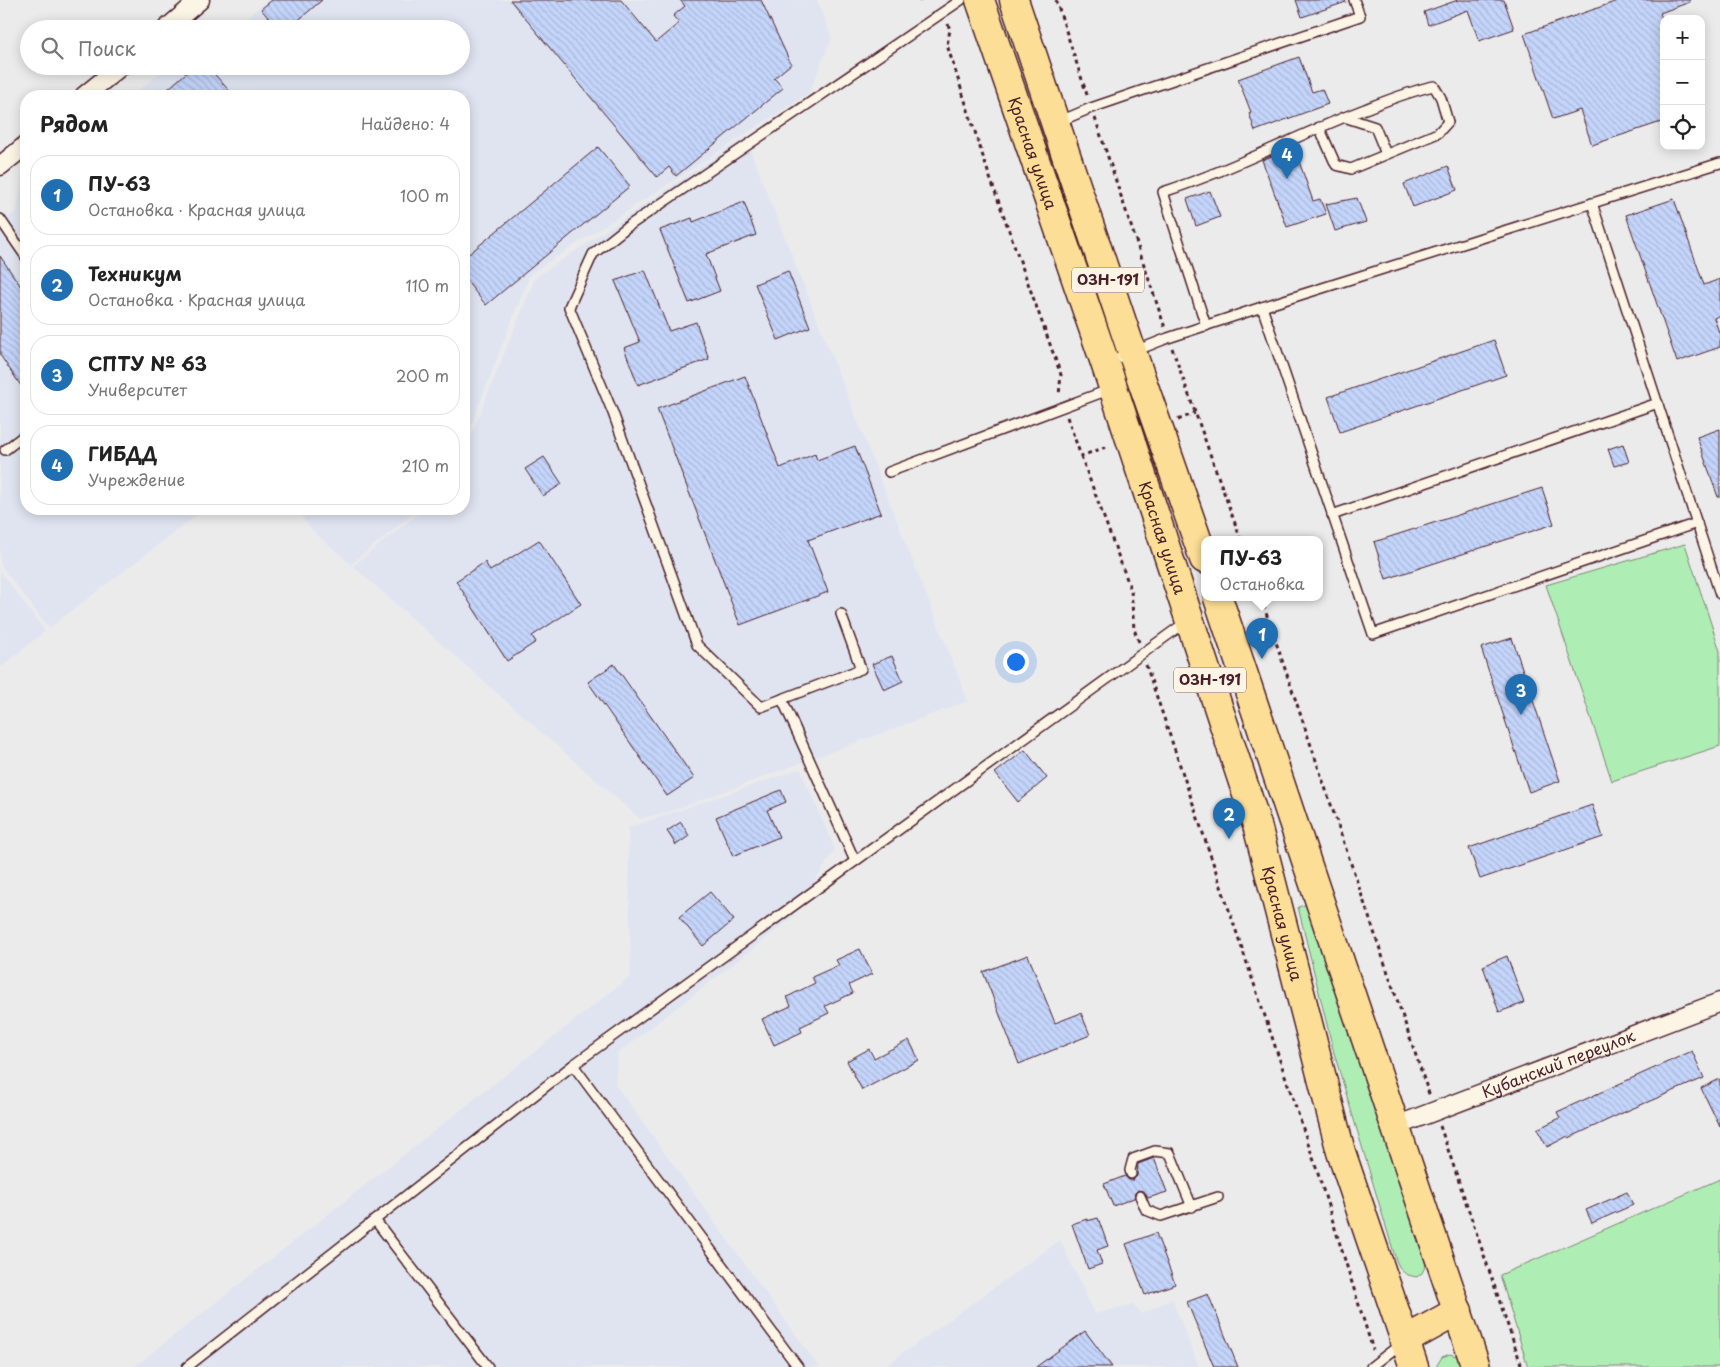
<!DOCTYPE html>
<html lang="ru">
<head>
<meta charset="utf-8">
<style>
  :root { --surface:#fff; --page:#f6f6f6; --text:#222; --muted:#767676; --line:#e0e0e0; --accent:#1f6fb2 }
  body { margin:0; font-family:"Playpen Sans",sans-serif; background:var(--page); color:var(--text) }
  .controls { position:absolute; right:15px; top:15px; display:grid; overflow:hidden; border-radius:10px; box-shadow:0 2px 12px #0003 }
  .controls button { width:45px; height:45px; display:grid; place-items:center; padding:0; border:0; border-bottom:1px solid var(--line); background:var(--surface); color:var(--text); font:25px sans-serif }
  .you { position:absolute; left:1015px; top:661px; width:18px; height:18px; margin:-12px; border:4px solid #fff; border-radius:50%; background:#1a73e8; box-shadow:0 0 0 8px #1a73e833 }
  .badge { display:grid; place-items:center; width:32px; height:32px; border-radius:50%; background:var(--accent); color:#fff; font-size:16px; font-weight:700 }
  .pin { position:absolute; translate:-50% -41px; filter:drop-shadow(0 1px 2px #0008) }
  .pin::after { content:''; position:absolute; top:26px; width:18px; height:15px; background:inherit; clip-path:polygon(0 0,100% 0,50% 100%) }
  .popup { position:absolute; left:1201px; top:536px; width:122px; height:65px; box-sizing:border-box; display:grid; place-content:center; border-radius:10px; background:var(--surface); filter:drop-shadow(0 1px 4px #0005); font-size:16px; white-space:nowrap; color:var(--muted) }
  .popup b { font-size:19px; color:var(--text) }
  .popup::after { content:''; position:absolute; left:50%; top:100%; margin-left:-10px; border:10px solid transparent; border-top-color:var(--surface) }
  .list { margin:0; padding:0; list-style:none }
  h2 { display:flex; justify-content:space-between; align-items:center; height:65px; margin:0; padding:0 20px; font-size:21px }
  h2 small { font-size:16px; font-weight:400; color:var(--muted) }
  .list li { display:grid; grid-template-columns:32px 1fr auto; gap:15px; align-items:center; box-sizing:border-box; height:80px; margin:0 10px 10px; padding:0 10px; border:1px solid var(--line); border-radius:20px }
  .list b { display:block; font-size:19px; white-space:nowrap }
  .list p { margin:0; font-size:16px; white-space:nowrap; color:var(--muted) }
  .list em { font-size:16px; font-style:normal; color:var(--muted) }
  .icon { flex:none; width:28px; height:28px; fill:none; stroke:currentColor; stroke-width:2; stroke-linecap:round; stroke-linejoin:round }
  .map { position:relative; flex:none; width:1720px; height:1367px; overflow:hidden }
  .search { position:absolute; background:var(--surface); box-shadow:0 2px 12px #0003; left:20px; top:20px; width:450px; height:55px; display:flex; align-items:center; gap:12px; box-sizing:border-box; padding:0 18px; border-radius:28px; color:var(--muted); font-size:19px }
  .panel { position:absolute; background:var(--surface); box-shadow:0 2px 12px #0003; left:20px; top:90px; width:450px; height:425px; border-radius:20px }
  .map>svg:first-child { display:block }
</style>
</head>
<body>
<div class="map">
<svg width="1720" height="1367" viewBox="0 0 1720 1367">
  <defs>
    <pattern id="building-back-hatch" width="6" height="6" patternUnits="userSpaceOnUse" patternTransform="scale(1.25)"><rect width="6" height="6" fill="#c4d5fb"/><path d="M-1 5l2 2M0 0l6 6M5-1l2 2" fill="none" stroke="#aab6d7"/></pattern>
  </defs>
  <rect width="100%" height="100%" fill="#ebebec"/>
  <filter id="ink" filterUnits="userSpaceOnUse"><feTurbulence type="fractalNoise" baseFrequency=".02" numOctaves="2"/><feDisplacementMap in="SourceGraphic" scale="10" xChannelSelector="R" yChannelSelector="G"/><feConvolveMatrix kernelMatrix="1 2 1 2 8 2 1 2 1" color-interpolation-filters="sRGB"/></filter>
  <g filter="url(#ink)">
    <g fill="#dfe4f0">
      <polygon points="268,0 817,0 832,38 809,93 530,274 464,443 464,96 131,96 169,66 461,66 461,29 233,29"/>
      <polygon points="745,137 968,701 674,810 640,819 353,566 424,509 464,509 464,453 535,278"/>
      <polygon points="26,177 26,509 205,509 49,628 0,564 0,223 17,211 22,179"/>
      <polygon points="295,509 419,509 351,564 315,533"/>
      <polygon points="0,571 45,631 0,668"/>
      <polygon points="800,769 835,849 791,919 618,1053 615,1084 819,1367 134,1367 631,976 628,828"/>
      <polygon points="1060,1240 1095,1314 1133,1304 1142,1314 1172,1299 1199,1367 884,1367"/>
    </g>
    <g fill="#aeeeb5" stroke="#7c8670">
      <polygon points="1685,544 1720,651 1720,746 1612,781 1546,585"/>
      <path d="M 1308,904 L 1371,1087 L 1426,1265 L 1422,1273 L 1417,1277 C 1404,1275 1401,1272 1396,1260 L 1334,1053 L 1298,907 Z"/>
      <polygon points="1720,1179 1720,1367 1528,1367 1500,1275"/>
      <polygon points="1450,1354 1459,1357 1463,1367 1437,1367 1437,1365 1442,1357"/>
    </g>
    <g fill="url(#building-back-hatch)" stroke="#4a1f2b">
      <polygon points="272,0 322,0 288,29 278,29 261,9"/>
      <polygon points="510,0 621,0 656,42 679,23 673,16 685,6 680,0 761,0 791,64 774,78 783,88 676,176 669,167 657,177"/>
      <polygon points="1296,0 1345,0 1346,2 1302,17"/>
      <polygon points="1458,0 1504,0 1514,29 1479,41 1468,10 1428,25 1424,12"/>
      <polygon points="1620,0 1690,0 1690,2 1660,13 1664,24 1664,121 1592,145 1580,110 1553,119 1524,34"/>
      <polygon points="1299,57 1312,92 1322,89 1328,104 1255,131 1249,113 1251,112 1238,79"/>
      <polygon points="194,66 207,66 234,96 160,96"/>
      <polygon points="598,147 630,186 486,305 464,278 464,258"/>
      <polygon points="1294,147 1313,201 1320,199 1326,214 1287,227 1262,160"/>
      <polygon points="1448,166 1457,190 1413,207 1404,184"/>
      <polygon points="1210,191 1220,217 1196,226 1187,199"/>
      <polygon points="1357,198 1366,222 1335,231 1326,204"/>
      <polygon points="1674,199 1704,285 1720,279 1720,315 1714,318 1720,335 1720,347 1677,362 1626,215"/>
      <polygon points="744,202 756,235 706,254 720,291 689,303 660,230 692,218 693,222"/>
      <polygon points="0,256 26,294 26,393 0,355"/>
      <polygon points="645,270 669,331 696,322 709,359 638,385 624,348 640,342 615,281"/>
      <polygon points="788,271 810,327 778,340 755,284"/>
      <polygon points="1494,340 1506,375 1340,432 1328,397"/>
      <polygon points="745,376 780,468 815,454 817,460 855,446 881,513 808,540 828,592 740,625 657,409"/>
      <polygon points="1720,429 1720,497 1718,497 1697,437"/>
      <polygon points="1623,444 1629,462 1614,466 1608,449"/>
      <polygon points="544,457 562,484 543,496 525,469"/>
      <polygon points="1542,488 1554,524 1386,579 1374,542"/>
      <polygon points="539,540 581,604 532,636 536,642 507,661 456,581 485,562 490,571"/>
      <polygon points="1512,638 1560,781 1529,792 1481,648"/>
      <polygon points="892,656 903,681 884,690 872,664"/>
      <polygon points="614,664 694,778 667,796 588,682"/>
      <polygon points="1025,750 1047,778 1018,802 995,773"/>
      <polygon points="781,790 786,802 767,810 779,837 733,856 716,817"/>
      <polygon points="1592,805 1603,837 1480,879 1469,848"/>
      <polygon points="681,822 689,836 676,845 667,831"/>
      <polygon points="710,892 734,920 703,946 679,917"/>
      <polygon points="860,949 872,974 849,985 853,993 825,1006 829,1013 800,1027 802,1032 774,1045 762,1019 791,1006 787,997 815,983 812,977 839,965 836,960"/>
      <polygon points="1028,955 1055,1023 1081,1013 1090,1035 1019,1064 983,972"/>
      <polygon points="1507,956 1524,1003 1499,1012 1483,966"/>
      <polygon points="909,1040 919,1060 862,1090 847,1061 869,1049 874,1058"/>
      <polygon points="1692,1051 1704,1078 1629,1110 1569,1138 1568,1136 1547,1147 1537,1129 1560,1118 1557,1112"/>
      <polygon points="1720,1079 1720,1127 1701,1088"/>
      <polygon points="1154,1158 1167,1192 1148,1198 1144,1191 1138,1190 1135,1193 1134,1198 1113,1206 1104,1184 1125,1176 1129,1180 1133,1180 1137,1176 1138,1164"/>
      <polygon points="1627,1192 1633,1205 1592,1223 1586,1210"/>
      <polygon points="1098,1218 1108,1246 1097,1250 1102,1264 1088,1269 1072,1224 1087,1219 1087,1221"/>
      <polygon points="1156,1233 1175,1284 1145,1295 1126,1244"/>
      <polygon points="1208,1294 1238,1367 1214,1367 1187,1302"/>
      <polygon points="1085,1331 1112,1367 1036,1367"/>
    </g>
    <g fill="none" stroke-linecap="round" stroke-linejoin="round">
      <g stroke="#4a1f2b" stroke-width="12">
        <g id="service">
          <polyline points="1344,117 1375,127 1386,154"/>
          <polyline points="1058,122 1091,108 1360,16 1354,0"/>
          <polyline points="1592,203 1720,594"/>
          <polyline points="0,219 26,257"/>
          <polyline points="1262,307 1373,634 1697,523"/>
          <path d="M 1206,326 L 1163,192 C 1232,170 1297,135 1365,109 C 1388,100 1410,91 1434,86 L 1441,98 L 1448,122 L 1438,133 L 1351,169 L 1336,165 L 1319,127"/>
          <polyline points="1107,362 1168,338 1262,307 1720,163"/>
          <polyline points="5,450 26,434"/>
          <polyline points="889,472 1111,389"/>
          <polyline points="1332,515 1658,403"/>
          <polyline points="841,614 861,669 761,707 697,645 613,413 569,307 593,254 627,227 961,0"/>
          <polyline points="782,699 855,861"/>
          <polyline points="573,1065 798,1367"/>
          <polyline points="1131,1174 1130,1170 1133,1159 1155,1151 1170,1153 1192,1207"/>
          <polyline points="1140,1196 1146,1210 1161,1216 1218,1197"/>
          <polyline points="375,1220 488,1367"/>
          <polyline points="187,1367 573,1065 1186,622"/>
          <polyline points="1371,1367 1402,1343"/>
        </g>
      </g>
      <g stroke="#4a1f2b" stroke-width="21">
        <g id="minor">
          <polyline points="166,29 200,0"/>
          <polyline points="84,96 121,66"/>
          <polyline points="0,166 26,145"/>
          <path id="s1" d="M 1396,1126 L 1720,1002"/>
        </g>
      </g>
      <g stroke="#4a1f2b" stroke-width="31">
        <g id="primary">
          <path id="s2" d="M 980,0 L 1105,363 L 1257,825 L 1341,1152 L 1414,1367"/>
          <polyline points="1014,0 1132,352 1204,559"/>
          <polyline points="1218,598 1476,1367"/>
          <polyline points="1404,1341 1458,1311"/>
        </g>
      </g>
      <g stroke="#4a1f2b" stroke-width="3" stroke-dasharray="4 4" stroke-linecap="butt">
        <polyline points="918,0 922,0"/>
        <polyline points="1056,0 1088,98"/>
        <polyline points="948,24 950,30 947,45 988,172 1061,375 1059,395"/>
        <polyline points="1095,118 1165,328"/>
        <polyline points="1172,348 1241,540"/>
        <polyline points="1067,417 1081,456 1109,446"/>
        <polyline points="1178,420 1195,413"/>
        <polyline points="1081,456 1131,590 1134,629 1139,642"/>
        <polyline points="1261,598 1430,1097"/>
        <polyline points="1146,665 1314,1161 1373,1350"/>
        <polyline points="1440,1126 1522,1367"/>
      </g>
      <use href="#service" stroke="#fcf5e5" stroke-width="9"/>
      <use href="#minor" stroke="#fcf5e5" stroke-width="18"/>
      <use href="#primary" stroke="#fdde96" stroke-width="28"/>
    </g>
  </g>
  <g text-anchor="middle" stroke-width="4" stroke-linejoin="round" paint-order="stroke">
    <g fill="#fcf5e5" stroke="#7f5f63" stroke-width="1">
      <rect x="1072" y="267.5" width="72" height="25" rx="4"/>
      <rect x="1174" y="667.5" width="72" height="25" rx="4"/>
    </g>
    <g font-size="15" font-weight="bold" fill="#4a1f2b">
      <text x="1108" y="285">03Н-191</text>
      <text x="1210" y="685">03Н-191</text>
    </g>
    <g font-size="16" fill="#4a1f2b" stroke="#fcf5e5">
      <text dy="6" stroke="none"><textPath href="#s2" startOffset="162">Красная улица</textPath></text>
      <text dy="6" stroke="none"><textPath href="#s2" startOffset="568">Красная улица</textPath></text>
      <text dy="6" stroke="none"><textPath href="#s2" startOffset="972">Красная улица</textPath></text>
      <text dy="6" stroke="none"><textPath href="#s1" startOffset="174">Кубанский переулок</textPath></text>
    </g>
  </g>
</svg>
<div class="controls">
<button>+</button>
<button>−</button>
<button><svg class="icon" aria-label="locate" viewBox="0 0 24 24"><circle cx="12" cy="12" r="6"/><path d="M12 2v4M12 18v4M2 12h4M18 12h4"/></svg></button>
</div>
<div class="you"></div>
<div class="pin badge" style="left:1262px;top:659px">1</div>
<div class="popup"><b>ПУ-63</b>Остановка</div>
<div class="pin badge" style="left:1229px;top:839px">2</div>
<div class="pin badge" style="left:1521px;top:715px">3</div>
<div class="pin badge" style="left:1287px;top:179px">4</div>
<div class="search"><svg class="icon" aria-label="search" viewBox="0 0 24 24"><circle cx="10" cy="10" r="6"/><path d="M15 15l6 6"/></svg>Поиск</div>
<section class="panel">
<h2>Рядом<small>Найдено: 4</small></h2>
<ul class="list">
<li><span class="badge">1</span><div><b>ПУ-63</b><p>Остановка · Красная улица</p></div><em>100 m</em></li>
<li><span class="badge">2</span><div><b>Техникум</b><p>Остановка · Красная улица</p></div><em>110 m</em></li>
<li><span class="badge">3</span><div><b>СПТУ № 63</b><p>Университет</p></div><em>200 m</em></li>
<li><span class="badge">4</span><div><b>ГИБДД</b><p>Учреждение</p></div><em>210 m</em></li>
</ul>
</section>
</div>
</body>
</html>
